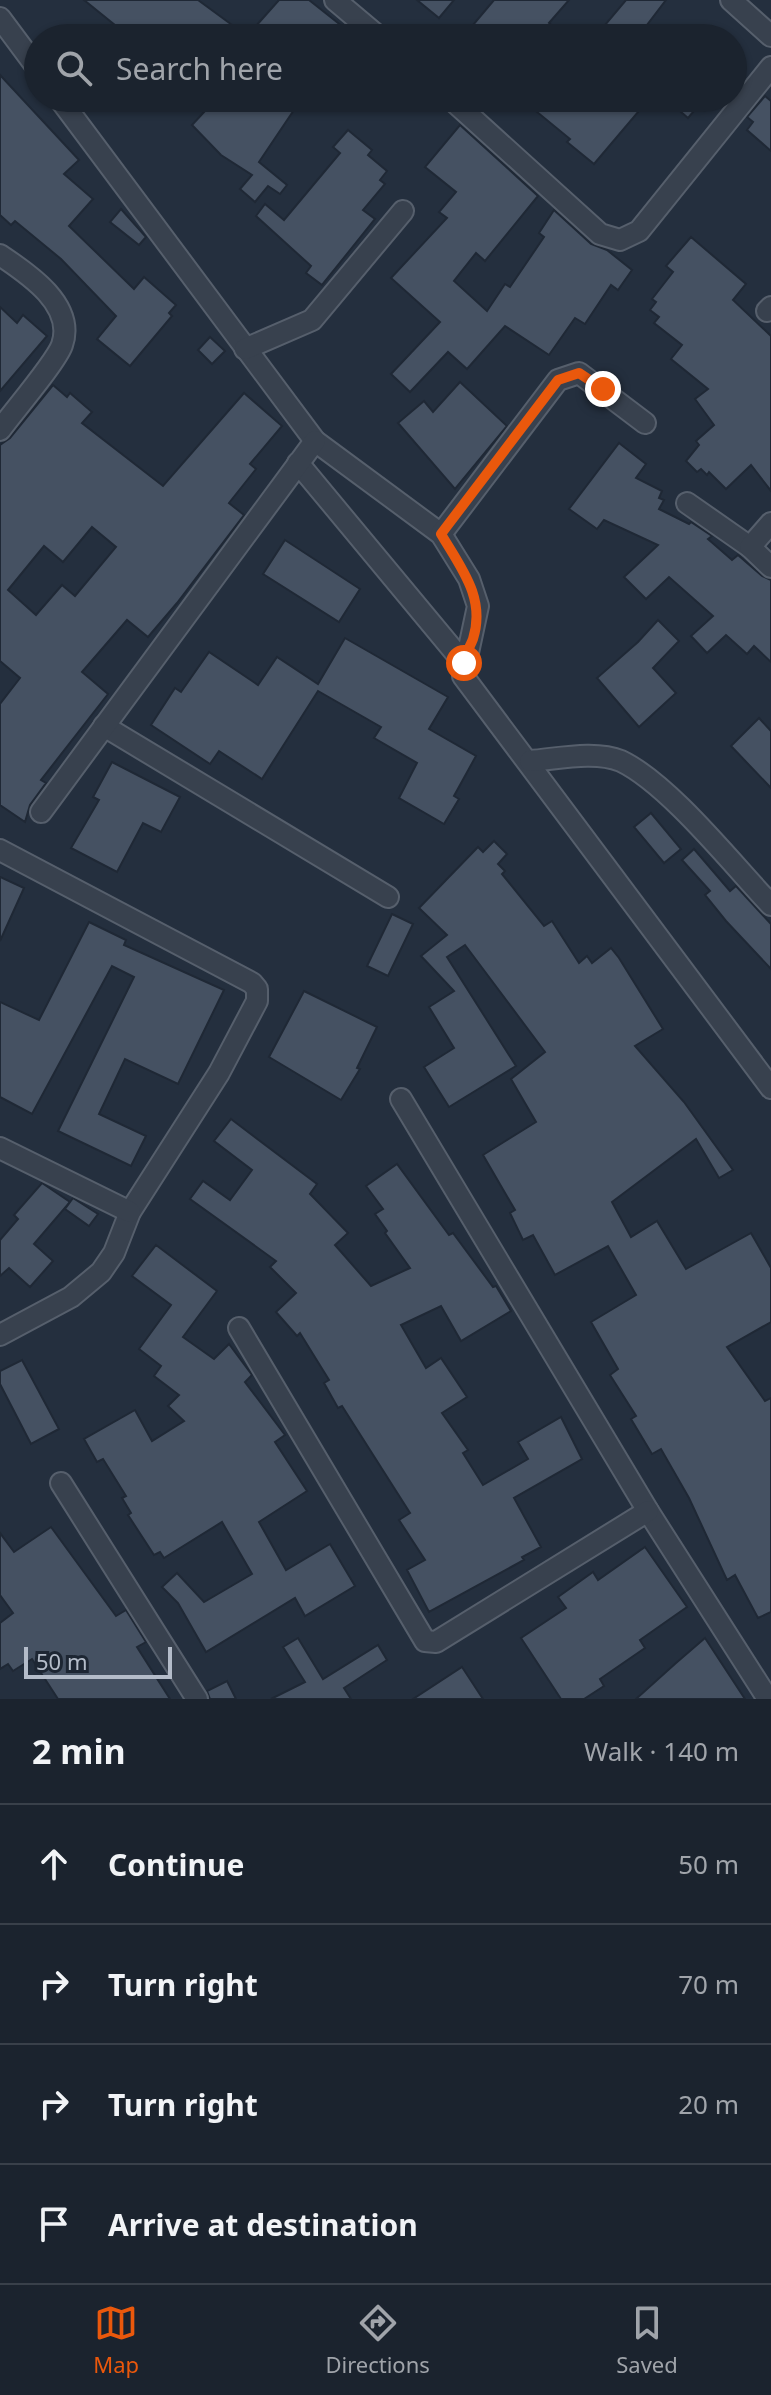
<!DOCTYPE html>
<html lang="en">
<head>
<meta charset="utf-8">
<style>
  :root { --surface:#1b232e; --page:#282f3a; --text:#f1f3f6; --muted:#a0a4aa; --line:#39404a; --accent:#ea580c }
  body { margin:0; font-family:"Noto Sans",sans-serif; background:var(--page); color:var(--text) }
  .scale { position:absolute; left:24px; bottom:20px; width:148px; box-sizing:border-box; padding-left:8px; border:4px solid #b4bcc9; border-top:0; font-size:22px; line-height:28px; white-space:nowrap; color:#b4bcc9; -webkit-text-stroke:6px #1d2633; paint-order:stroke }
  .stop { position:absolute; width:24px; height:24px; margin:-18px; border:6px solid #ea580c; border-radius:50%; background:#fff }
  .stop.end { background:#ea580c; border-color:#fff; box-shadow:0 2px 8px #0008 }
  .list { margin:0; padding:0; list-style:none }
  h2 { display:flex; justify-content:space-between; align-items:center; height:104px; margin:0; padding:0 32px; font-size:34px }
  h2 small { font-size:26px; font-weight:400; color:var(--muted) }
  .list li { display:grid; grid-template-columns:52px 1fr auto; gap:24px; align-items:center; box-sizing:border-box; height:120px; padding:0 32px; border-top:2px solid var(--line) }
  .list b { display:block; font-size:30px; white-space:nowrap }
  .list em { font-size:26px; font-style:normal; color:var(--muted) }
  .icon { flex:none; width:44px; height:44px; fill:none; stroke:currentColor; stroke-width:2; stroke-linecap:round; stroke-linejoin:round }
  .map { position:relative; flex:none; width:771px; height:1699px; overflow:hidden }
  .search { position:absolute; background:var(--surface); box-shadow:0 2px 6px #0004; left:24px; right:24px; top:24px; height:88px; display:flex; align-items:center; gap:20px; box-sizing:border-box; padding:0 28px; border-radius:44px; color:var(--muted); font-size:30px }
  .sheet { height:584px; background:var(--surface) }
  nav { display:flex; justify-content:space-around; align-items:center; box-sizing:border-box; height:112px; border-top:2px solid var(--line); background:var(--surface); font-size:22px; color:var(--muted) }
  nav a { display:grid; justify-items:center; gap:4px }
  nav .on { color:var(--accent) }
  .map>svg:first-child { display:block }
</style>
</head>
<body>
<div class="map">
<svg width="771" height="1699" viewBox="0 0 771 1699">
  <rect width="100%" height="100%" fill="#242f3e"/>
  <g fill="#455162" stroke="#1f2835" stroke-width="2" fill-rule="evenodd">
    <polygon points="84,0 198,0 247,36 279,0 309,0 357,38 160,38 148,29 142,38 131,38"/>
    <polygon points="417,0 454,0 439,18"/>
    <polygon points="494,0 569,0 549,23 567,38 462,38"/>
    <polygon points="626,0 666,0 637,38 594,38"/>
    <polygon points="0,75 79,160 64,174 93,199 69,226 134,289 144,277 176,305 169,313 172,316 130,366 97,339 116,316 61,259 15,221 11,225 0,215"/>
    <polygon points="765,96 771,101 771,151 747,130 753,122 747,117"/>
    <polygon points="217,98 302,98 259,162 287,185 280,194 268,186 255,202 240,189 252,175 221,155 192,125"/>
    <polygon points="520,98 650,98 594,164 567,142 570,139"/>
    <polygon points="665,98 705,98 688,118"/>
    <polygon points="460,125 538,196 485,261 476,253 454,281 487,311 505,284 510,287 544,237 539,233 554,210 591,244 607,250 632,270 618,290 611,285 585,324 575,318 549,355 505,326 467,369 448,352 410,392 391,374 440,322 391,278 447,218 439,212 456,192 425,167"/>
    <polygon points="348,130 372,150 368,155 387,171 380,180 385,184 363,210 375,219 322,285 306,273 311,266 256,216 265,204 284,220 340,153 333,147"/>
    <polygon points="121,209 146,237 139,245 110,222"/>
    <polygon points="691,237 746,284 733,300 771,336 771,491 751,465 726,489 709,472 707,475 701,469 697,472 686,461 699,445 696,441 714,425 695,399 708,389 671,359 682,345 654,323 659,317 650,310 656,302 652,299 673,272 666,266"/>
    <polygon points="0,307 17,323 23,315 47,336 0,391"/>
    <polygon points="210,337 225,351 212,364 198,350"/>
    <polygon points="460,382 507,426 455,489 398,423 424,401 433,412"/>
    <path d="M 53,385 L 67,397 L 70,393 L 92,412 L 82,423 L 163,486 L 244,393 L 282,426 L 250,464 L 256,469 L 229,503 L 244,515 L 177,603 L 148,637 L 127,620 L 82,672 L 108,694 L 41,780 L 46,783 L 30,805 L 25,822 L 0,805 L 0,704 L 20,678 L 0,661 L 0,445 L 10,438 ZM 92,527 L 116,547 L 75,596 L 62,585 L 36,615 L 8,590 L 44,546 L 63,562 Z"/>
    <polygon points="619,443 646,464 636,478 662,491 659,498 664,500 659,509 689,524 691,522 712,536 708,539 732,560 738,555 762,576 771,580 771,662 754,646 747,654 726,635 707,653 691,636 713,616 669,577 646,599 624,577 658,545 604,520 597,529 569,509"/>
    <polygon points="285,540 360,589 339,622 263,574"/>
    <polygon points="658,620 679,641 653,668 676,693 639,727 597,678 638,642"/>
    <polygon points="345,638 448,697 429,729 476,756 454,796 459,799 444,824 399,798 417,763 374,738 381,727 318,691 262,779 219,751 210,764 151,725 175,688 181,692 209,652 258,685 277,657 318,684"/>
    <polygon points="759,718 771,731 771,788 731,746"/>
    <polygon points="112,762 180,797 161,832 143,823 117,872 71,848 99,800 93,797"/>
    <polygon points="651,813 681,849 664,863 634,827"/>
    <polygon points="494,841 507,854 498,864 505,871 502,874 544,926 552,921 579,963 587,956 592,963 611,948 619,958 663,1029 635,1046 684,1102 733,1170 719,1178 696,1139 612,1202 631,1237 657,1221 686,1269 751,1233 771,1268 771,1322 727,1347 765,1401 771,1398 771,1612 758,1618 735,1575 727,1580 689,1498 661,1449 652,1454 631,1419 636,1416 610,1375 618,1369 591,1322 636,1295 608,1246 555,1275 533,1235 523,1240 510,1213 515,1210 483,1155 536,1122 511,1079 545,1052 465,945 447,957 516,1066 449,1107 424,1067 454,1048 429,1007 454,991 421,956 447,935 419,908 478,847 483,852"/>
    <polygon points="694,849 730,891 736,886 771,924 771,969 726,921 705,895 710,891 682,860"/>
    <polygon points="0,877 24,888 0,941"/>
    <polygon points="392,914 413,924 388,976 367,966"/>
    <polygon points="89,922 126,940 124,945 224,990 178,1084 125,1059 99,1114 146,1136 131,1166 58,1131 134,977 112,966 32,1114 0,1097 0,1002 39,1020"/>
    <polygon points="304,991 377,1027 357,1068 360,1069 341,1100 269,1057"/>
    <polygon points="231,1119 317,1184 310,1194 348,1233 335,1245 371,1286 410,1268 385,1233 387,1231 375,1214 383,1209 366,1186 397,1164 449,1235 453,1233 493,1287 496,1286 511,1311 461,1341 441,1306 401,1325 426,1368 441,1358 467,1397 442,1413 468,1450 463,1453 483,1485 528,1459 518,1442 561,1417 582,1459 514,1498 541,1547 522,1557 524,1560 429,1612 407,1570 425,1560 399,1520 410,1513 342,1406 338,1408 324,1383 329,1380 300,1333 297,1336 276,1312 296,1293 270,1267 276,1261 190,1199 203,1181 230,1200 252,1170 214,1141"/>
    <polygon points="42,1183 70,1202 34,1244 53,1261 30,1287 9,1268 0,1276 0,1240 18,1219 14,1215"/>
    <polygon points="73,1198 98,1214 89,1226 65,1209"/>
    <polygon points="156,1245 217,1291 183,1337 214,1359 229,1344 252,1375 245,1382 285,1435 275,1442 307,1491 259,1522 286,1570 330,1544 355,1586 305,1616 295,1598 206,1652 178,1603 162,1587 177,1573 204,1602 252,1574 222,1522 164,1558 160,1552 154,1555 128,1515 131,1513 122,1498 126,1496 103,1459 97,1462 84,1439 135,1410 152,1441 184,1421 168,1406 179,1395 154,1376 161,1366 139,1349 171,1305 132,1276"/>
    <polygon points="22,1360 59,1429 31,1444 0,1384 0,1371"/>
    <polygon points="51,1527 116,1616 126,1610 146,1642 137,1647 170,1699 58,1699 32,1659 13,1671 8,1664 0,1669 0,1623 13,1613 0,1595 0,1533 14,1552"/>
    <polygon points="645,1547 687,1607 640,1640 645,1648 600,1679 604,1686 584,1699 561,1699 521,1638 566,1608 558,1597 593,1572 598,1580"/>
    <polygon points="298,1638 323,1679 378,1645 387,1660 344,1688 351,1699 271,1699 305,1682 283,1647"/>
    <polygon points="705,1638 745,1699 636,1699 676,1663"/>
    <polygon points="462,1667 483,1699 413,1699"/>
    <polygon points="227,1681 236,1699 210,1699 207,1691"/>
  </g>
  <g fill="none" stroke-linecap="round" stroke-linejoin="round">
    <g stroke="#565f6c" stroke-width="24">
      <g id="street">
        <polyline points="335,0 380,38"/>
        <polyline points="731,0 771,36"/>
        <polyline points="0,18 38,69"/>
        <polyline points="59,98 315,441 441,534 469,579 478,606 463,676 771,1088"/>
        <polyline points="450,98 600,234 620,240 639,231 771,67"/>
        <path d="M 0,255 C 27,273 76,305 62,345 C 56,362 13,412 0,430"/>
        <polyline points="767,311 771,307"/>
        <polyline points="245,349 312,320 403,211"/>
        <polyline points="298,463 464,663"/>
        <polyline points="687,503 750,547"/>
        <polyline points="771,523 750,547 771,567"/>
        <polyline points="441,534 558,380 579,373 645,423"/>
        <polyline points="104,726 388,897"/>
        <path d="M 530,761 C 557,759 595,750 621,761 C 669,784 733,865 771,905"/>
        <polyline points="41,812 315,441"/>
        <polyline points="0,850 252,983 257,989 257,1001 219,1073 130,1212 114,1253 101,1272 71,1297 0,1335"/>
        <polyline points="401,1099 648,1511 768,1699"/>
        <polyline points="0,1148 130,1212"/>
        <polyline points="239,1328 425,1641 436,1642 648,1511"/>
        <polyline points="61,1483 197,1699"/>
      </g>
    </g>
    <use href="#street" stroke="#38414e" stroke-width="20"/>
  </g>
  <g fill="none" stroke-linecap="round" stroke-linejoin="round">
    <path stroke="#ea580c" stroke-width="10" d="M 464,663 C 465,654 470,647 473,639 C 486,598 461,568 441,534 L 558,380 L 579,373 L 603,389"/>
  </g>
</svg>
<div class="scale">50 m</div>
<div class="stop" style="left:464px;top:663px"></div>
<div class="stop end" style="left:603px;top:389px"></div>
<div class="search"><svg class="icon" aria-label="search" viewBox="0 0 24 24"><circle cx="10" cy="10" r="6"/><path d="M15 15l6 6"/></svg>Search here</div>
</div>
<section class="sheet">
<h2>2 min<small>Walk · 140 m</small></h2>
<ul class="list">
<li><svg class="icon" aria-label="ahead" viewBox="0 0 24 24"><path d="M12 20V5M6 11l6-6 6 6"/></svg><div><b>Continue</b></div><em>50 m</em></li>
<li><svg class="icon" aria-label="right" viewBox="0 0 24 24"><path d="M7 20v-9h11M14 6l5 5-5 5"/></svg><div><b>Turn right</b></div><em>70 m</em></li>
<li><svg class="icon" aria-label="right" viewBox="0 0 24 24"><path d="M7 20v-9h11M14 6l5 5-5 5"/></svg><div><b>Turn right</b></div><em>20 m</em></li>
<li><svg class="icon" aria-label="arrive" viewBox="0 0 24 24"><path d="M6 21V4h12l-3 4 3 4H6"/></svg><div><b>Arrive at destination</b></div></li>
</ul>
</section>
<nav>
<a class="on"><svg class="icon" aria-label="map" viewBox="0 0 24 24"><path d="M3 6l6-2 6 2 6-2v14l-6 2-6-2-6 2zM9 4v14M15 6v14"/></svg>Map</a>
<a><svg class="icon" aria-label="directions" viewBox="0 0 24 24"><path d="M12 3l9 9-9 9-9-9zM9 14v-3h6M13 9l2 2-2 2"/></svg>Directions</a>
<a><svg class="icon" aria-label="saved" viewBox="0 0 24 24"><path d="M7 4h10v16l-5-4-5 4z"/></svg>Saved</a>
</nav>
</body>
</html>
